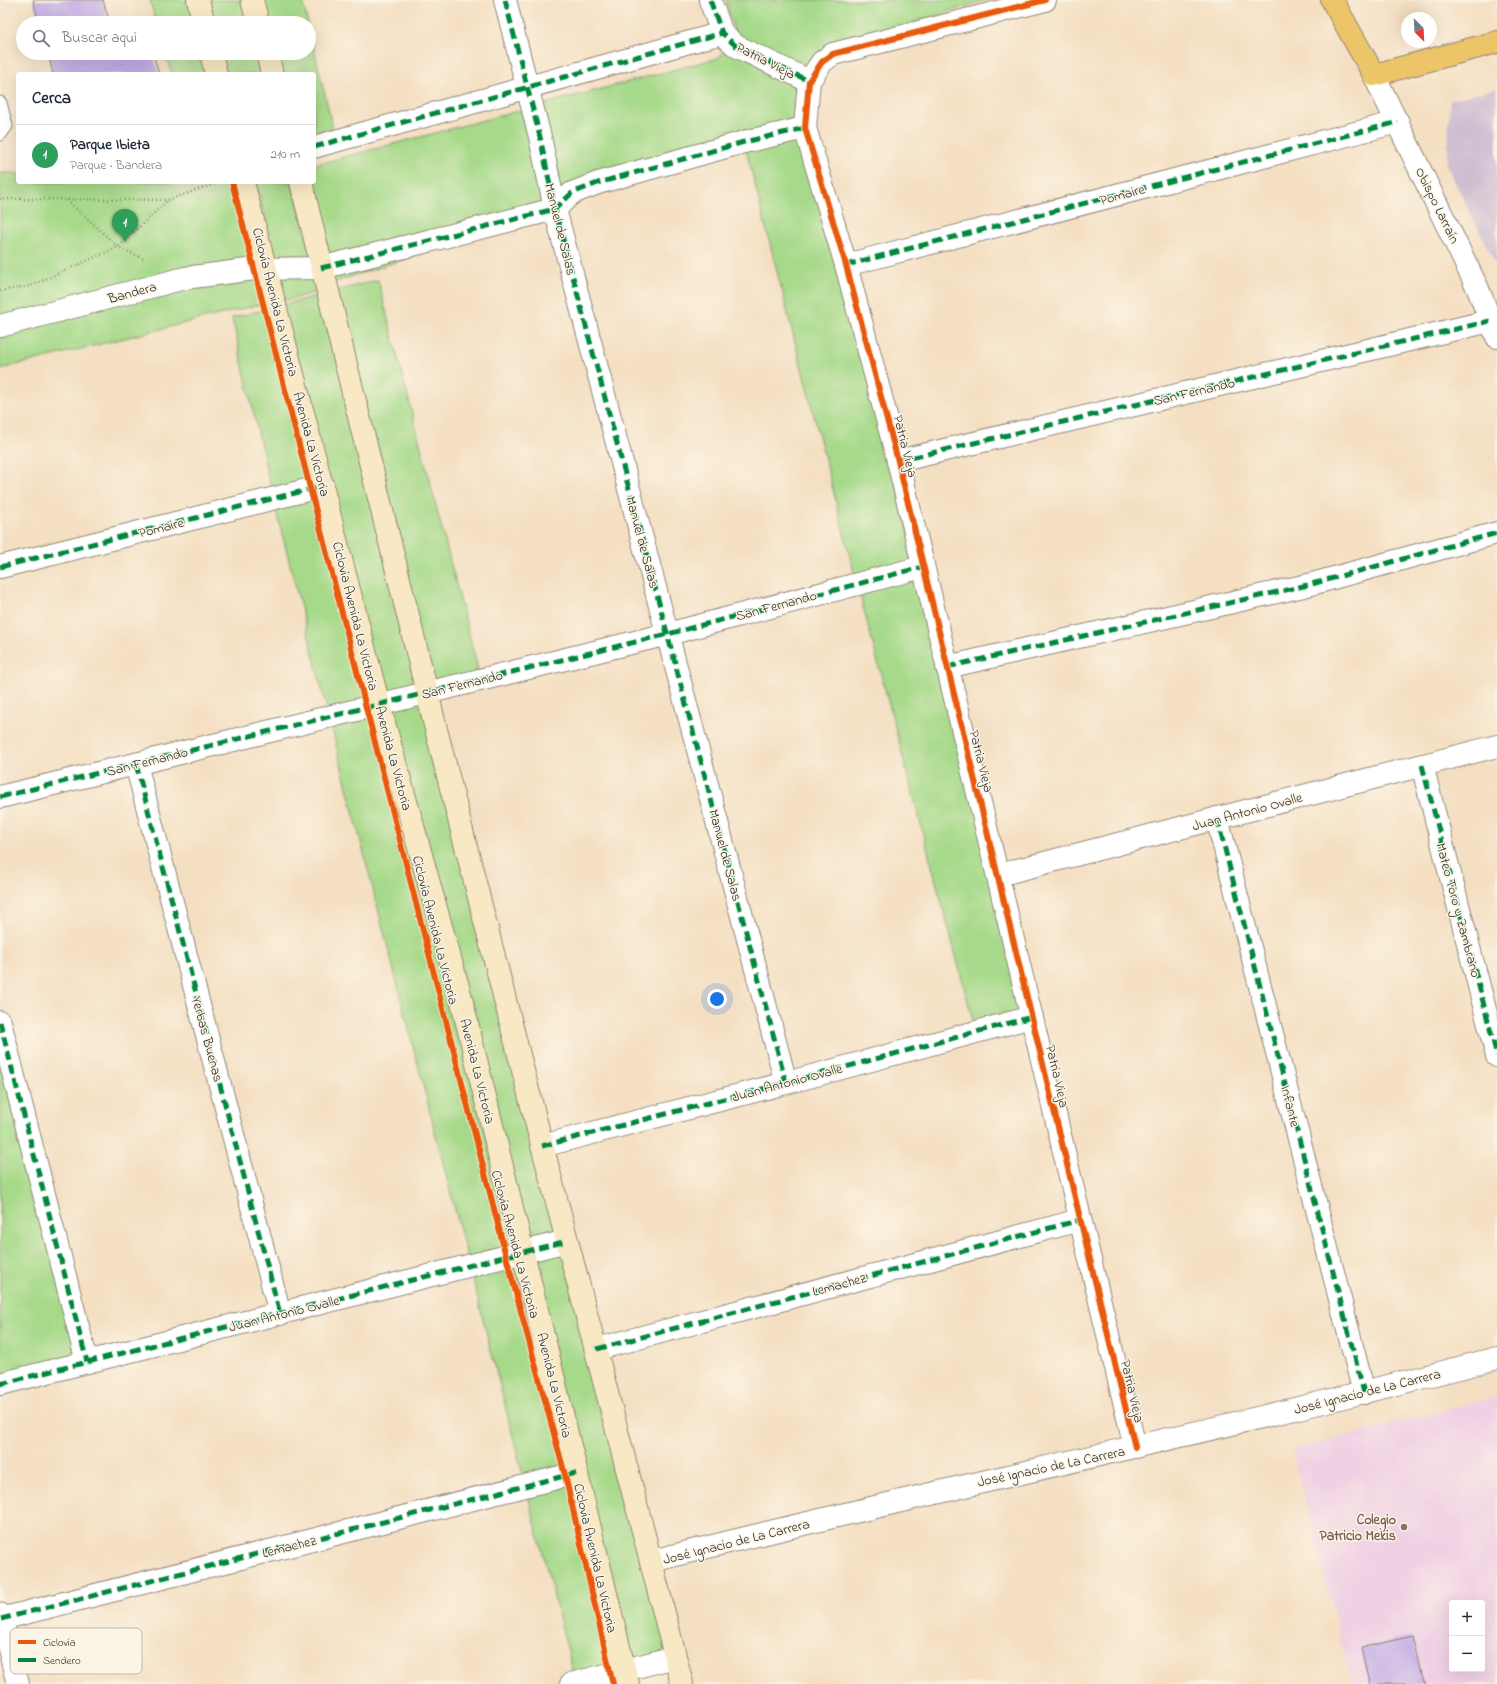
<!DOCTYPE html>
<html lang="es">
<head>
<meta charset="utf-8">
<style>
  :root { --surface:#fff; --page:#f2f2f3; --text:#1f2937; --muted:#747a83; --line:#e0e1e3; --accent:#b45309 }
  body { margin:0; font-family:"Indie Flower",sans-serif; background:var(--page); color:var(--text) }
  .controls { position:absolute; right:12px; bottom:12px; display:grid; overflow:hidden; border-radius:4px; box-shadow:0 4px 16px #0002 }
  .controls button { width:36px; height:36px; display:grid; place-items:center; padding:0; border:0; border-bottom:1px solid var(--line); background:var(--surface); color:var(--text); font:20px sans-serif }
  .compass { position:absolute; left:1401px; top:12px; width:36px; height:36px; border-radius:50%; background:var(--surface); box-shadow:0 4px 16px #0002; rotate:156deg }
  .you { position:absolute; left:717px; top:999px; width:14px; height:14px; margin:-10px; border:3px solid #fff; border-radius:50%; background:#1a73e8; box-shadow:0 0 0 6px #1a73e833 }
  .badge { display:grid; place-items:center; width:26px; height:26px; border-radius:50%; background:var(--accent); color:#fff; font-size:13px; font-weight:700 }
  .pin { position:absolute; translate:-50% -33px; filter:drop-shadow(0 1px 2px #0008) }
  .pin::after { content:''; position:absolute; top:21px; width:14px; height:12px; background:inherit; clip-path:polygon(0 0,100% 0,50% 100%) }
  .list { margin:0; padding:0; list-style:none }
  h2 { display:flex; justify-content:space-between; align-items:center; height:52px; margin:0; padding:0 16px; font-size:17px }
  h2 small { font-size:13px; font-weight:400; color:var(--muted) }
  .list li { display:grid; grid-template-columns:26px 1fr auto; gap:12px; align-items:center; box-sizing:border-box; height:60px; padding:0 16px; border-top:1px solid var(--line) }
  .list b { display:block; font-size:15px; white-space:nowrap }
  .list p { margin:0; font-size:13px; white-space:nowrap; color:var(--muted) }
  .list em { font-size:13px; font-style:normal; color:var(--muted) }
  .icon { flex:none; width:22px; height:22px; fill:none; stroke:currentColor; stroke-width:2; stroke-linecap:round; stroke-linejoin:round }
  .map { position:relative; flex:none; width:1497px; height:1684px; overflow:hidden }
  .search { position:absolute; background:var(--surface); box-shadow:0 4px 16px #0002; left:16px; top:16px; width:300px; height:44px; display:flex; align-items:center; gap:10px; box-sizing:border-box; padding:0 14px; border-radius:22px; color:var(--muted); font-size:15px }
  .panel { position:absolute; background:var(--surface); box-shadow:0 4px 16px #0002; left:16px; top:72px; width:300px; height:112px; border-radius:4px }
  .map>svg:first-child { display:block }
</style>
</head>
<body>
<div class="map">
<svg width="1497" height="1684" viewBox="0 0 1497 1684">
  <rect width="100%" height="100%" fill="#fcf5e5"/>
  <filter id="ink" filterUnits="userSpaceOnUse"><feTurbulence type="fractalNoise" baseFrequency=".025" numOctaves="2"/><feDisplacementMap in="SourceGraphic" scale="8" xChannelSelector="R" yChannelSelector="G"/><feConvolveMatrix kernelMatrix="1 2 1 2 8 2 1 2 1" color-interpolation-filters="sRGB"/></filter>
  <filter id="wash" filterUnits="userSpaceOnUse"><feTurbulence type="fractalNoise" baseFrequency=".012" numOctaves="4" result="noise"/><feDisplacementMap in="SourceGraphic" scale="16" xChannelSelector="R" yChannelSelector="G"/><feGaussianBlur stdDeviation="0.9" result="paint"/><feColorMatrix in="noise" values="0 0 0 0 0 0 0 0 0 0 0 0 0 0 0 0 0 1.4 0 .05"/><feComposite in="paint" operator="in"/></filter>
  <g filter="url(#wash)">
    <rect width="100%" height="100%" fill="#f4dfc2"/>
    <path fill="#f0d0e4" fill-rule="evenodd" d="M 1497,1397 L 1497,1684 L 1352,1684 L 1292,1450 ZM 1452,1603 L 1482,1603 L 1482,1669 L 1452,1669 Z"/>
    <polygon fill="#cebed1" points="1497,88 1497,267 1447,166 1450,100"/>
    <g fill="#a6d989" stroke="#68825a">
      <polygon points="150,0 302,0 308,23 156,23"/>
      <polygon points="726,0 987,0 863,38 798,80 793,104 798,122 805,128 1032,1017 976,1032 857,584 744,142 555,209 335,282 309,182 314,182 314,165 718,58 736,39"/>
      <polygon points="309,28 333,129 314,134 314,74 172,74 165,53 309,53"/>
      <polygon points="0,173 18,173 18,182 234,182 266,303 0,369"/>
      <polygon points="256,182 292,182 320,291 284,301"/>
      <polygon points="378,280 480,677 426,692 675,1657 576,1683 273,498 232,318"/>
      <polygon points="0,1053 84,1369 0,1391"/>
    </g>
    <g id="blocks">
      <g fill="#c1abe6">
        <polygon points="33,0 103,0 110,23 39,23"/>
        <polygon points="48,53 118,53 119,57 133,53 153,53 159,74 53,74"/>
        <polygon points="1412,1636 1424,1684 1370,1684 1361,1648"/>
      </g>
    </g>
  </g>
  <g filter="url(#ink)">
    <use href="#blocks" fill-opacity="0" stroke="#908576" stroke-width="1"/>
    <g fill="none" stroke-linecap="round" stroke-linejoin="round">
      <g stroke="#908576" stroke-width="15">
        <polyline id="service" points="0,103 6,126 0,134"/>
      </g>
      <g stroke="#908576" stroke-width="24">
        <g id="minor">
          <polyline points="505,0 540,137 555,209 786,1083"/>
          <polyline points="710,0 722,33 736,46 809,81"/>
          <polyline points="1045,0 833,54 822,62 809,81 805,128 846,265 898,461 1135,1447"/>
          <polyline points="314,147 722,33"/>
          <polyline points="846,265 1398,122"/>
          <polyline points="0,326 185,278 255,269 321,268 555,209 572,193 598,183 744,142 805,128"/>
          <polyline points="898,461 1490,321"/>
          <polyline points="0,567 323,486"/>
          <polyline points="947,667 1308,585 1497,533"/>
          <polyline points="136,764 280,1314"/>
          <polyline points="1422,765 1497,1056"/>
          <polyline points="0,797 668,634 922,567"/>
          <polyline points="1217,818 1364,1393"/>
          <polyline points="998,875 1497,746"/>
          <polyline points="0,1022 87,1362"/>
          <polyline points="542,1146 786,1083 1032,1017"/>
          <polyline points="597,1349 1080,1220"/>
          <polyline points="0,1384 567,1241"/>
          <path d="M 652,1561 C 933,1490 1217,1432 1497,1358"/>
          <polyline points="0,1614 18,1684"/>
          <polyline points="1,1619 576,1473"/>
          <polyline points="571,1684 675,1657"/>
        </g>
      </g>
      <g stroke="#908576" stroke-width="24">
        <polyline id="tertiary" points="1374,75 1478,289 1497,337"/>
      </g>
      <g stroke="#908576" stroke-width="24">
        <g id="secondary">
          <polyline points="198,0 204,23"/>
          <polyline points="252,0 258,23"/>
          <polyline points="211,53 216,74"/>
          <polyline points="267,53 272,74"/>
          <polyline points="243,182 379,705 460,994 628,1684"/>
          <path d="M 301,182 C 378,502 459,822 541,1141 C 588,1322 637,1503 682,1684"/>
        </g>
      </g>
      <g stroke="#908576" stroke-width="24">
        <polyline id="primary" points="1332,0 1374,75 1497,42"/>
      </g>
      <g stroke="#908576" stroke-width="2.5" stroke-dasharray="1 3" stroke-linecap="butt">
        <polyline points="0,199 168,200 217,183"/>
        <polyline points="67,200 118,247 144,259"/>
        <polyline points="0,291 30,286 118,247 168,200"/>
      </g>
      <use href="#service" stroke="#fff" stroke-width="13"/>
      <use href="#minor" stroke="#fff" stroke-width="22"/>
      <use href="#tertiary" stroke="#fff" stroke-width="22"/>
      <use href="#secondary" stroke="#f8e8c3" stroke-width="22"/>
      <use href="#primary" stroke="#edc569" stroke-width="22"/>
      <g stroke="#00873e" stroke-width="5" stroke-dasharray="10 5" stroke-linecap="butt">
        <polyline points="505,0 540,137 555,209 786,1083"/>
        <polyline points="710,0 722,33 736,46 809,81"/>
        <polyline points="314,147 722,33"/>
        <polyline points="846,265 1398,122"/>
        <polyline points="321,268 555,209 572,193 598,183 744,142 805,128"/>
        <polyline points="898,461 1490,321"/>
        <polyline points="0,567 323,486"/>
        <polyline points="947,667 1308,585 1497,533"/>
        <polyline points="136,764 280,1314"/>
        <polyline points="1422,765 1497,1056"/>
        <polyline points="0,797 668,634 922,567"/>
        <polyline points="1217,818 1364,1393"/>
        <polyline points="0,1022 87,1362"/>
        <polyline points="542,1146 786,1083 1032,1017"/>
        <polyline points="597,1349 1080,1220"/>
        <polyline points="0,1384 567,1241"/>
        <polyline points="1,1619 576,1473"/>
      </g>
      <g stroke="#fcf5e5" stroke-width="8">
        <g id="cycleway">
          <polyline points="1045,0 833,54 822,62 809,81 805,128 846,265 898,461 1135,1447"/>
          <polyline points="232,182 506,1256 565,1475 613,1684"/>
        </g>
      </g>
      <use href="#cycleway" stroke="#e8590c" stroke-width="6"/>
    </g>
  </g>
  <circle fill="#8d6e63" stroke="#fcf5e5" stroke-width="1.5" cx="1404" cy="1527" r="4"/>
  <g text-anchor="middle" stroke-width="3" stroke-linejoin="round" paint-order="stroke">
    <g font-size="14" fill="#2b2b2b" stroke="#fcf5e5">
      <text transform="translate(766 60) rotate(27)" y="5">Patria Vieja</text>
      <text transform="translate(1122 194) rotate(-15)" y="5">Pomaire</text>
      <text transform="translate(1438 205) rotate(64)" y="5">Obispo Larraín</text>
      <text transform="translate(561 229) rotate(76)" y="5">Manuel de Salas</text>
      <text transform="translate(132 292) rotate(-15)" y="5">Bandera</text>
      <text transform="translate(276 302) rotate(76)" y="5">Ciclovía Avenida La Victoria</text>
      <text transform="translate(1194 391) rotate(-13)" y="5">San Fernando</text>
      <text transform="translate(312 444) rotate(75)" y="5">Avenida La Victoria</text>
      <text transform="translate(906 446) rotate(76)" y="5">Patria Vieja</text>
      <text transform="translate(161 527) rotate(-14)" y="5">Pomaire</text>
      <text transform="translate(643 542) rotate(75)" y="5">Manuel de Salas</text>
      <text transform="translate(776 605) rotate(-15)" y="5">San Fernando</text>
      <text transform="translate(356 616) rotate(76)" y="5">Ciclovía Avenida La Victoria</text>
      <text transform="translate(462 684) rotate(-14)" y="5">San Fernando</text>
      <text transform="translate(394 758) rotate(75)" y="5">Avenida La Victoria</text>
      <text transform="translate(147 761) rotate(-14)" y="5">San Fernando</text>
      <text transform="translate(982 761) rotate(76)" y="5">Patria Vieja</text>
      <text transform="translate(1247 811) rotate(-15)" y="5">Juan Antonio Ovalle</text>
      <text transform="translate(726 855) rotate(75)" y="5">Manuel de Salas</text>
      <text transform="translate(1459 910) rotate(75)" y="5">Mateo Toro y Zambrano</text>
      <text transform="translate(436 930) rotate(76)" y="5">Ciclovía Avenida La Victoria</text>
      <text transform="translate(208 1039) rotate(75)" y="5">Yerbas Buenas</text>
      <text transform="translate(478 1071) rotate(76)" y="5">Avenida La Victoria</text>
      <text transform="translate(1058 1076) rotate(77)" y="5">Patria Vieja</text>
      <text transform="translate(787 1082) rotate(-15)" y="5">Juan Antonio Ovalle</text>
      <text transform="translate(1291 1106) rotate(76)" y="5">Infante</text>
      <text transform="translate(516 1244) rotate(75)" y="5">Ciclovía Avenida La Victoria</text>
      <text transform="translate(839 1284) rotate(-15)" y="5">Lemachez</text>
      <text transform="translate(284 1313) rotate(-14)" y="5">Juan Antonio Ovalle</text>
      <text transform="translate(555 1385) rotate(76)" y="5">Avenida La Victoria</text>
      <text transform="translate(1133 1391) rotate(77)" y="5">Patria Vieja</text>
      <text transform="translate(1367 1391) rotate(-14)" y="5">José Ignacio de La Carrera</text>
      <text transform="translate(1051 1466) rotate(-12)" y="5">José Ignacio de La Carrera</text>
      <text transform="translate(736 1541) rotate(-14)" y="5">José Ignacio de La Carrera</text>
      <text transform="translate(289 1546) rotate(-14)" y="5">Lemachez</text>
      <text transform="translate(596 1558) rotate(77)" y="5">Ciclovía Avenida La Victoria</text>
    </g>
    <g font-size="14" font-weight="bold" fill="#785e54" stroke="#fcf5e5" text-anchor="end">
      <text x="1396" y="1524">Colegio<tspan x="1396" dy="16">Patricio Mekis</tspan></text>
    </g>
  </g>
  <rect x="10" y="1628" width="132" height="46" rx="6" fill="#fcf5e5" stroke="#bdb8ad" stroke-width="1"/>
  <rect x="18" y="1640" width="18" height="4" fill="#e8590c"/>
  <rect x="18" y="1658" width="18" height="4" fill="#00873e"/>
  <g font-size="11" fill="#2b2b2b">
    <text x="43" y="1646">Ciclovía</text>
    <text x="43" y="1664">Sendero</text>
  </g>
</svg>
<div class="controls">
<button>+</button>
<button>−</button>
</div>
<svg class="compass" viewBox="-18 -18 36 36"><path d="M0-13l5 13h-10z" fill="#e53935"/><path d="M0 13l5-13h-10z" fill="#747a83"/></svg>
<div class="you"></div>
<div class="pin badge" style="left:125px;top:242px;background:#2e9e5b">1</div>
<div class="search"><svg class="icon" aria-label="search" viewBox="0 0 24 24"><circle cx="10" cy="10" r="6"/><path d="M15 15l6 6"/></svg>Buscar aquí</div>
<section class="panel">
<h2>Cerca<small></small></h2>
<ul class="list">
<li><span class="badge" style="background:#2e9e5b">1</span><div><b>Parque Ibieta</b><p>Parque · Bandera</p></div><em>210 m</em></li>
</ul>
</section>
</div>
</body>
</html>
